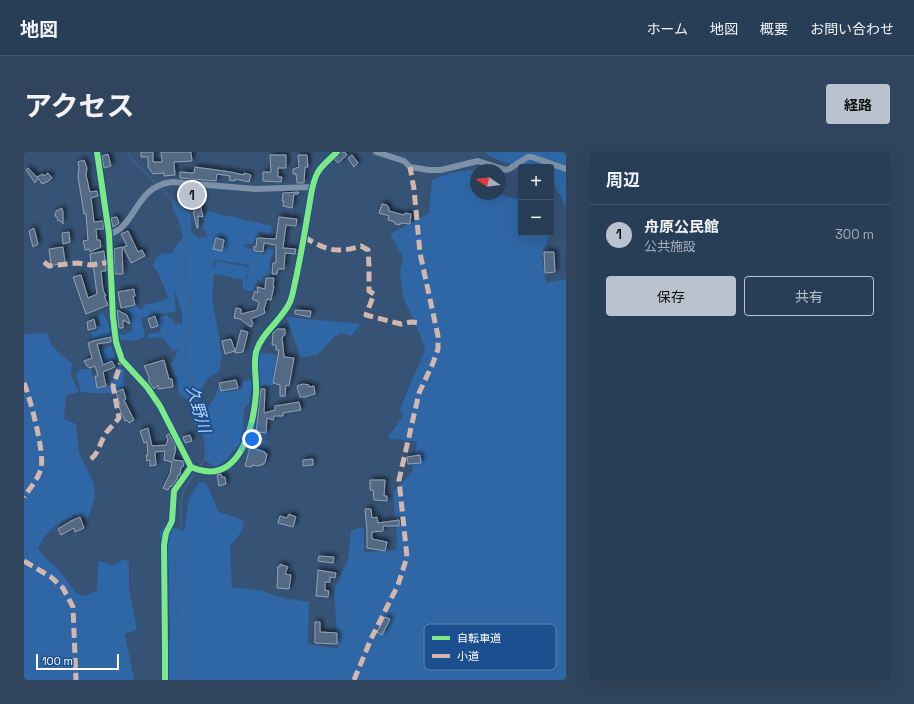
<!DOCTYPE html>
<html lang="ja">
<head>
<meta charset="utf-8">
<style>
  :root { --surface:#283e57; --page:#30455d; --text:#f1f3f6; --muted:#a5aeba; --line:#44576d; --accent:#b9c2ce }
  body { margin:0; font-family:"Space Grotesk","Noto Sans JP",sans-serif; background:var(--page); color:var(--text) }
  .controls { position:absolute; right:12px; top:12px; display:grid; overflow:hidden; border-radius:4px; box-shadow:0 4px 16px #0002 }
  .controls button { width:36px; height:36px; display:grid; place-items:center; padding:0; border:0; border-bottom:1px solid var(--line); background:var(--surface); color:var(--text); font:20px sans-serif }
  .compass { position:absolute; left:446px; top:12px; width:36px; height:36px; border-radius:50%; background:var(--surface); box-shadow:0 4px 16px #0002; rotate:283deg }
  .scale { position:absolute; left:12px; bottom:10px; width:83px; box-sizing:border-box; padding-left:4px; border:2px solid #fff; border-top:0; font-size:11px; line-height:14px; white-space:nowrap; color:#fff; -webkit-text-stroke:3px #1b4f8f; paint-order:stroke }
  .you { position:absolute; left:228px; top:287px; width:14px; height:14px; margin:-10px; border:3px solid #fff; border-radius:50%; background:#1a73e8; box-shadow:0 0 0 6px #1a73e833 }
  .badge { display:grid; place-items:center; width:26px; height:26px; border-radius:50%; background:var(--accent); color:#111; font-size:13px; font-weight:700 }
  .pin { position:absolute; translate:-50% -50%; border:2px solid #fff; box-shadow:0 1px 4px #0006 }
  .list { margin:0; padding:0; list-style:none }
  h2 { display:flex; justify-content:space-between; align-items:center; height:52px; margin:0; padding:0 16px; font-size:17px }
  h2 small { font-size:13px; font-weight:400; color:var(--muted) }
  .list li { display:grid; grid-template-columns:26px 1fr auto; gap:12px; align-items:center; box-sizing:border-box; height:60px; padding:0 16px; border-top:1px solid var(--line) }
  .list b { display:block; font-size:15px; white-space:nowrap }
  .list p { margin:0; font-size:13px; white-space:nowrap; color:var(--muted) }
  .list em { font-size:13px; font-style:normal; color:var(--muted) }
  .actions { display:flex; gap:8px; padding:12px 16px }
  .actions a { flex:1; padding:9px 0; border:1px solid var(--accent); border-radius:4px; text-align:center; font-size:14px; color:var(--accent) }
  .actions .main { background:var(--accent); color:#111 }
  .map { position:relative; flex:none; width:542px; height:528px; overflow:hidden; border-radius:4px }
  header { display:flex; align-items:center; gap:24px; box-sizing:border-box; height:56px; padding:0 20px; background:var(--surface); border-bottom:1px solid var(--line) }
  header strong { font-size:19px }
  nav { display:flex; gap:22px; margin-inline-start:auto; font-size:14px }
  .intro { display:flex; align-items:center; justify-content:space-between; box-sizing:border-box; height:96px; padding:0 24px }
  h1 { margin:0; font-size:28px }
  .button { padding:10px 18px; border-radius:4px; background:var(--accent); color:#111; font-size:14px; font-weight:700 }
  main { display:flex; gap:24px; padding:0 24px }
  aside { flex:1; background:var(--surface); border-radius:4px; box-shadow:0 4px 16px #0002 }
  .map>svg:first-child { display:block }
</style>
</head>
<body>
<header>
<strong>地図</strong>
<nav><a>ホーム</a><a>地図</a><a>概要</a><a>お問い合わせ</a></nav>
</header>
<div class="intro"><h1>アクセス</h1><a class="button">経路</a></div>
<main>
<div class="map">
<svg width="542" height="528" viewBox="0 0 542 528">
  <defs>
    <filter id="shadow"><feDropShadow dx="2.5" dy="-2.5" stdDeviation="2" flood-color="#0009"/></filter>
  </defs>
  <rect width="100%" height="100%" fill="#365274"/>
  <g fill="#2f66a5">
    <path d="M 461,0 L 542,0 L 542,56 L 529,29 L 527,27 L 527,15 C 509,15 475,14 461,0 Z"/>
    <polygon points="452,17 451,36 452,37 452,42 474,42 497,48 497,81 526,81 518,104 522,131 542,127 542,528 140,528 146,482 144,436 145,418 143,404 135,382 140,375 148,375 160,379 165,347 175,330 182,331 195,360 220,368 218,379 206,394 208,435 238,439 260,446 285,450 284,492 314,497 310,439 324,407 327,378 340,375 340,400 372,398 373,384 369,340 388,320 393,290 363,286 379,265 376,257 401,198 395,180 379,145 376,121 379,105 366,82 405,61 408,28 427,21"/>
    <path d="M 149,47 L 167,62 L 167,79 L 174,86 L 183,85 L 186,97 L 183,83 L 178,75 L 183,59 L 248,74 L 246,83 L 235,79 L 229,92 L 221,92 L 220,95 L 228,97 L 229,101 L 241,102 L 243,96 L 250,98 L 246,109 L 246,124 L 239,124 L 238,129 L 233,128 L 229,140 L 219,137 L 219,128 L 223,129 L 225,113 L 194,108 L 189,109 L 190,119 L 192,109 L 224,115 L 222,128 L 190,122 L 188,146 L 195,184 L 196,196 L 198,204 L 195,220 L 184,226 L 168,251 L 156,243 L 147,212 L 150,208 L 154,198 L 149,199 C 139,188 143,183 125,186 L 124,182 L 136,180 L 137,178 L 133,169 L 134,166 L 138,165 L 143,163 L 145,166 L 149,164 L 148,168 L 150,171 L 153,172 L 156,170 L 158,173 L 158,160 L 150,136 L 152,160 L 131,162 L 117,166 L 121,185 L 111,189 L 94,188 L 93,184 L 94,181 L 100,183 L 109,178 C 108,169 107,164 99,159 L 100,157 L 114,154 L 115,157 L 118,158 L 120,153 L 142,148 L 144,145 L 134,120 L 128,114 C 135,100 135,102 150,101 L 150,97 L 159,85 L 155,69 L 149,58 Z"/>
    <polygon points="79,160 85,173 87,185 68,188 67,180 73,179 74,174 77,173 73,164"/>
    <polygon points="262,165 337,172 327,184 317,181 310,185 293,203 277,206"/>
    <path d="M 23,181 L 28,194 L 48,212 L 47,224 L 55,240 L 42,243 L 40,267 L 52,272 L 55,300 L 70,332 L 71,345 L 64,366 L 50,363 C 33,372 23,378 14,396 L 19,404 L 34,417 L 52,441 L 61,444 L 73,438 L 74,410 L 80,410 L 89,414 L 99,407 L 105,410 L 105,437 L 113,478 L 101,482 L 110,528 L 0,528 L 0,182 Z"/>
    <polygon points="87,194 92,207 72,213 77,208 77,198"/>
    <polygon points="234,200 253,203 248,234 233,234"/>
    <path d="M 96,214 L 100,219 L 99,232 L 102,232 C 95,245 69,241 57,240 L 52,221 L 58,217 L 67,217 L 72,234 L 74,236 L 85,233 L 86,228 L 90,228 L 89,222 Z"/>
    <polygon points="226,227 229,232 225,251 220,257 219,276 215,292 201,309 192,315 180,308 181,294 178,280 171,271 170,257 182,258 190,246 195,234 198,241 216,237 219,229"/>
  </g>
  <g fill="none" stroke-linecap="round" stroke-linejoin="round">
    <g stroke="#3b618d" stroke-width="1.5">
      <polyline points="104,0 108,8 134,33"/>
      <polyline points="137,36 151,52 161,67 163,78 162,126 167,154 166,166 162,195 163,218 181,273 184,296 182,305 175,315"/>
      <polyline points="164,528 156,481 151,415 157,375 157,351 161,335 173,318"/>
    </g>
  </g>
  <g fill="#526984" stroke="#92a2b6" filter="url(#shadow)">
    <polygon points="117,0 129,0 129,10 138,10 137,0 167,0 168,9 150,10 151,23 140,24 140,21 129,22 124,15 124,5 117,5"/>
    <polygon points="317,0 321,0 323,3 314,11 311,8"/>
    <polygon points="84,2 87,14 80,16 78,4"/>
    <polygon points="246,3 262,3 262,16 254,16 254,25 258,25 257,30 239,29 239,20 247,20"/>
    <polygon points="274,3 283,3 284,15 281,15 280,31 273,31 272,22 269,22 269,17 275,15"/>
    <polygon points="328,3 334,11 330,15 324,6"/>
    <polygon points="60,8 63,16 62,23 66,40 73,39 74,44 67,46 70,70 79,69 80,77 72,77 73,88 76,88 77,95 66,100 65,97 61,98 59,89 64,88 62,62 60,62 54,25 55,15 54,10"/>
    <polygon points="171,15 207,20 220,23 220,21 227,23 225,30 211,27 211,29 205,28 206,24 193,22 192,29 156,26 156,20 170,21"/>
    <polygon points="4,16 13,25 19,22 20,24 24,21 28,26 25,29 18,32 14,26 11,31 2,18"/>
    <polygon points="170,36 171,38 173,38 179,65 174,64 174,76 173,76 169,60 171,59 169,50 157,50 156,45 164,45 162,38"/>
    <polygon points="275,40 274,42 270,42 268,56 259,54 260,49 258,49 259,41"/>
    <polygon points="358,52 363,53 365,56 365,59 380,63 381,61 387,62 386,72 376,71 376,73 371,72 371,70 364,68 365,64 355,61"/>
    <polygon points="38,56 38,59 39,59 39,72 35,68 34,69 33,65 31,64 32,59"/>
    <polygon points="93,65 95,71 89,75 87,66"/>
    <polygon points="255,65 273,67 272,74 262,73 259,96 272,97 271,102 261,101 260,117 254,117 253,122 248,122 249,111 252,111 252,93 240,91 239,100 230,99 230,94 232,95 233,86 252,87"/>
    <polygon points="10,76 14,92 9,95 5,79"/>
    <polygon points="104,79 114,100 118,98 121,104 107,111 99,95 103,94 97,82"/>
    <polygon points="45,80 46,90 39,92 38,81"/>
    <polygon points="192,86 200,88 198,99 189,97"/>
    <polygon points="39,95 41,110 27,114 25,97"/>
    <polygon points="98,95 99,122 91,122 90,97"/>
    <polygon points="80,99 82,119 77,119 79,138 82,144 80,144 84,153 62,162 49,125 57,123 64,146 73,142 69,111 67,112 66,102"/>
    <polygon points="520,100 530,100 531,120 521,121"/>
    <polygon points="242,126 250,126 249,134 250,134 247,148 243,147 240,157 241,161 227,167 229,171 227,175 216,167 210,166 212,156 217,157 217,162 233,158 235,150 228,147 231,139 234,141 233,135 241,137"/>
    <polygon points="110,137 111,144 109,145 111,153 97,156 94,140"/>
    <polygon points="93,158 103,163 106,172 99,168 99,176 95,176"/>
    <polygon points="271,158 287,159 286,165 271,162"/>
    <polygon points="131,164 134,174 127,176 124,167"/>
    <polygon points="70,167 72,176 64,178 63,170"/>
    <polygon points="253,177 261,177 261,183 258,185 260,205 270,206 265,234 262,233 261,244 256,244 256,233 249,231 255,198 252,198 252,193 248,193 249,181"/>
    <polygon points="217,178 224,180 219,200 211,201"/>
    <polygon points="87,185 87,190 73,192 79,213 88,209 91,215 79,220 82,234 73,236 71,224 74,224 71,214 66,216 63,214 60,209 68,206 64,191 69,189"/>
    <polygon points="207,187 211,199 201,202 198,189"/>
    <polygon points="140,208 145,227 148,227 149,235 134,237 134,233 130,237 125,230 125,225 120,214"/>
    <polygon points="212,228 214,236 197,239 195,231"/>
    <polygon points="279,232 285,233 285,235 290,234 291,242 283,244 283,245 276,245 273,234"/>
    <polygon points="99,237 102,247 100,248 110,268 105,271 103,268 101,269 94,253 96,252 92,240"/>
    <polygon points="237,237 241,237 240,261 251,258 251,254 275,250 277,258 259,261 259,264 250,264 249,268 243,266 242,281 232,280"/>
    <polygon points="124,276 128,294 142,293 144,287 142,284 145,281 152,295 150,296 152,297 149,308 159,309 160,311 159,315 157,315 156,323 154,323 153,327 147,335 146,334 144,338 139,336 146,322 148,310 140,308 141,299 131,300 132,313 126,314 126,308 123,309 122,303 124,303 123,290 120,291 116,279"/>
    <polygon points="166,283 168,289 161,291 159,285"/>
    <polygon points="226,295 241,300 241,302 243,302 241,311 239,311 239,313 235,313 235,314 228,313 228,315 221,314"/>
    <polygon points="396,303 397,311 384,312 383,305"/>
    <polygon points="289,307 289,313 279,314 279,308"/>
    <polygon points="197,322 198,325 201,325 202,332 195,334 193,323"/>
    <polygon points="346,328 361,328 360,344 363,344 363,349 350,348 349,338 346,338"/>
    <polygon points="341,357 347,357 348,366 353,365 354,371 375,368 375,374 359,374 359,379 348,380 348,387 363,390 361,399 343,396 343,380"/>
    <polygon points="265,362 272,365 269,375 254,371 256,364 263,366"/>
    <polygon points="56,365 60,376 51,380 50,376 37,383 34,377 47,369"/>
    <polygon points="295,404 310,405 309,411 294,409"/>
    <polygon points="256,412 264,415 261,422 267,423 265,437 253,436 254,414 256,415"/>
    <polygon points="294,418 312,421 311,426 306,425 306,430 301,430 301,438 305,439 304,445 292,444"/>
    <polygon points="361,465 366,467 358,483 353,480"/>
    <polygon points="291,470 296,470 296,480 313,481 313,492 291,491"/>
  </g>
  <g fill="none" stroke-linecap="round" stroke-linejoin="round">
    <g stroke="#7d92a8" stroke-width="6">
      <path d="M 73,0 L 85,82 L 89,165 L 92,190 L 98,208 L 123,235 L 136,254 L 167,315 C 215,336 229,277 232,242 C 233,228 229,214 232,200 C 238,180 258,168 266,150 C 269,143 270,134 272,126 C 277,103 281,79 285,55 C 287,44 288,30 294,20 C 298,13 307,6 313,0"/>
      <polyline points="352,0 380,9 386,15 405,18 417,18 454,9 482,18 485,17 504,5 508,5 542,17"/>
      <path d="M 85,82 C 112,76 111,33 149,30 L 231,37 L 289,35"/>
      <polyline points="141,528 141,498 140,393 142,381 148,369 150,339 167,315"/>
    </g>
    <g stroke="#d1b7ad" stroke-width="5" stroke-dasharray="10 5" stroke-linecap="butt">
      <path d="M 280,85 C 302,98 312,102 337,94 L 344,98 L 345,113 L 345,139 L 350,142 L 342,163 L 377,172 L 387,170 L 397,171"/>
      <polyline points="20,110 25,114 53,111 67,113 87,110"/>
      <path d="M 0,231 C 6,245 21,302 17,316 C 15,326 6,336 0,345"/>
      <path d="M 67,307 C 75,301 76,290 82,281 C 86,276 91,271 95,266 L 89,234 L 98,208"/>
      <polyline points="0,409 27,425 39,436 49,455 52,528"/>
      <polyline points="330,528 347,487 374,433 383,405 375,328 395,241 409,211 414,197 414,184 396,101 390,37 386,15"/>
    </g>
    <g stroke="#1b4f8f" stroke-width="8">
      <g id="cycleway">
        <path d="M 73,0 L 85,82 L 89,165 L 92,190 L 98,208 L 123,235 L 136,254 L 167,315 C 215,336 229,277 232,242 C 233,228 229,214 232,200 C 238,180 258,168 266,150 C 269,143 270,134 272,126 C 277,103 281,79 285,55 C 287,44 288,30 294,20 C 298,13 307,6 313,0"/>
        <polyline points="141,528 141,498 140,393 142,381 148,369 150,339 167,315"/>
      </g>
    </g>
    <use href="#cycleway" stroke="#7ce984" stroke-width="6"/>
  </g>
  <g text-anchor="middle" stroke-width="4" stroke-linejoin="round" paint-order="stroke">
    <g font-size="16" font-style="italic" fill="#b5d3f5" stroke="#1b4f8f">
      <text transform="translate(175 257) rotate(74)" y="6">久野川</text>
    </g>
  </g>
  <rect x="400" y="472" width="132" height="46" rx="6" fill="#1b4f8f" stroke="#5f84b1" stroke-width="1"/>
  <rect x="408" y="484" width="18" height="4" fill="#7ce984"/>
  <rect x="408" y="502" width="18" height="4" fill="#d1b7ad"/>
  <g font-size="11" fill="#fff">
    <text x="433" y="490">自転車道</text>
    <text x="433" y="508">小道</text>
  </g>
</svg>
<div class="controls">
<button>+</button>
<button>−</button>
</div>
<svg class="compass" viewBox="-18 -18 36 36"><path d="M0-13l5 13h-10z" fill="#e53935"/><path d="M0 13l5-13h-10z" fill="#a5aeba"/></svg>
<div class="scale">100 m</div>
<div class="you"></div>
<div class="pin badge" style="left:168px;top:43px">1</div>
</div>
<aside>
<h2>周辺<small></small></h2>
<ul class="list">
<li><span class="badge">1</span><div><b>舟原公民館</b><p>公共施設</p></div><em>300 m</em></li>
</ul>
<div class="actions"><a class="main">保存</a><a>共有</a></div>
</aside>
</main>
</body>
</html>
